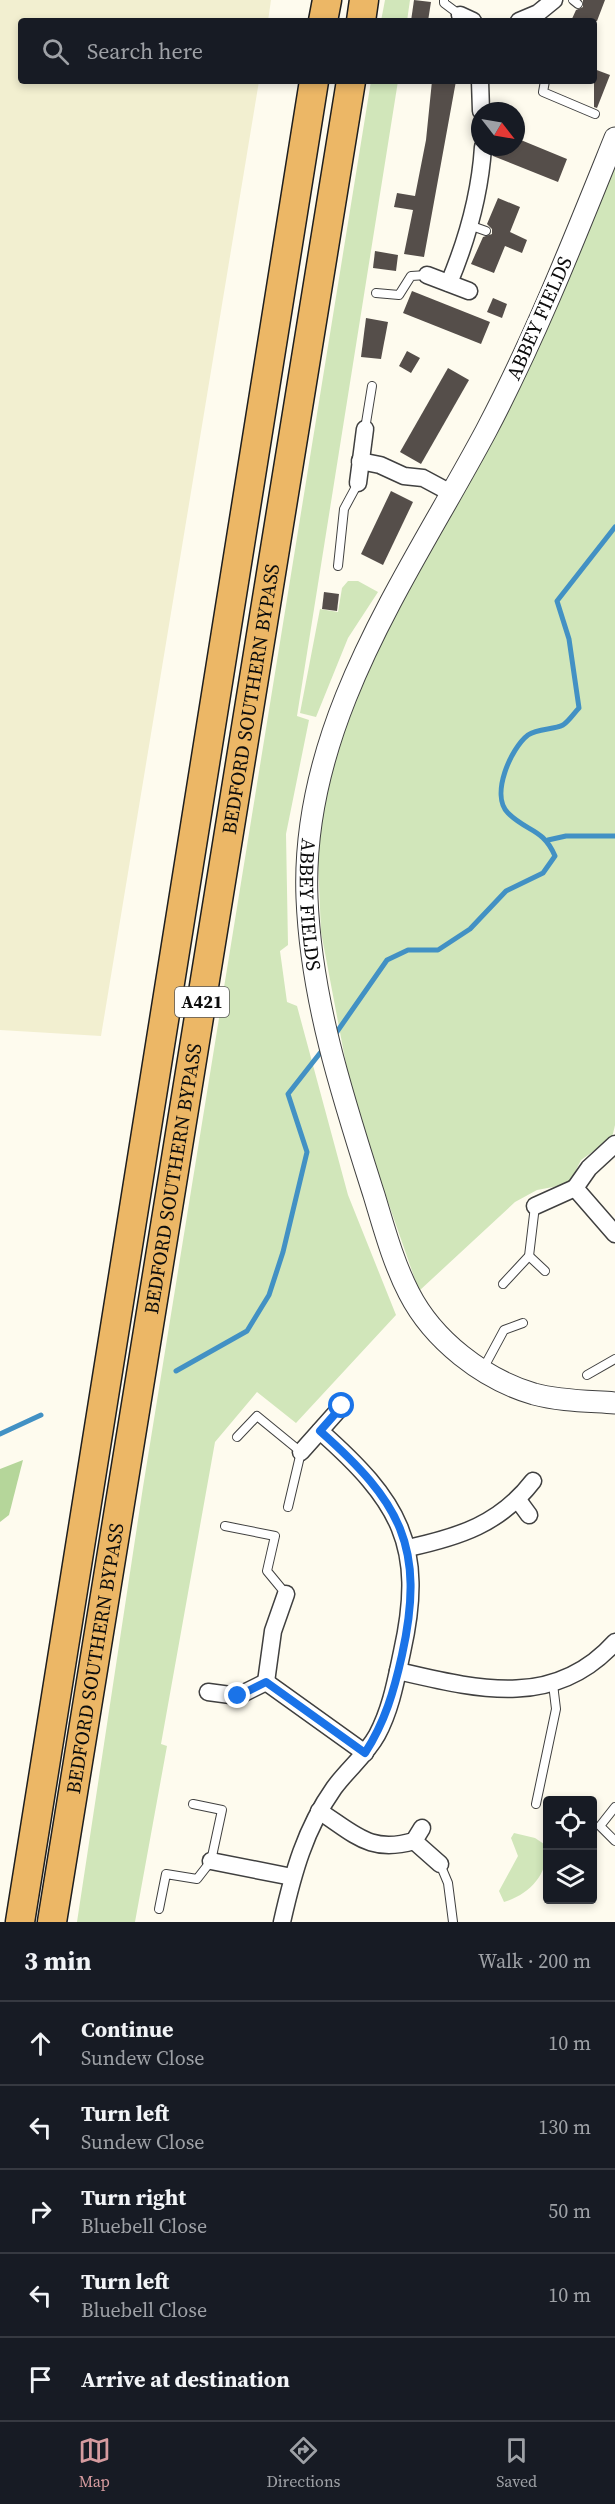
<!DOCTYPE html>
<html lang="en">
<head>
<meta charset="utf-8">
<style>
  :root { --surface:#171b24; --page:#242831; --text:#f1f3f6; --muted:#9ea1a6; --line:#363941; --accent:#d69b9f }
  body { margin:0; font-family:"Source Serif 4",serif; background:var(--page); color:var(--text) }
  .controls { position:absolute; right:18px; bottom:18px; display:grid; overflow:hidden; border-radius:6px; box-shadow:0 3px 9px #0003 }
  .controls button { width:54px; height:54px; display:grid; place-items:center; padding:0; border:0; border-bottom:2px solid var(--line); background:var(--surface); color:var(--text); font:30px sans-serif }
  .compass { position:absolute; left:471px; top:102px; width:54px; height:54px; border-radius:50%; background:var(--surface); box-shadow:0 3px 9px #0003; rotate:121deg }
  .stop { position:absolute; width:18px; height:18px; margin:-14px; border:4px solid #1a73e8; border-radius:50%; background:#fff }
  .stop.end { background:#1a73e8; border-color:#fff; box-shadow:0 2px 6px #0008 }
  .list { margin:0; padding:0; list-style:none }
  h2 { display:flex; justify-content:space-between; align-items:center; height:78px; margin:0; padding:0 24px; font-size:26px }
  h2 small { font-size:20px; font-weight:400; color:var(--muted) }
  .list li { display:grid; grid-template-columns:39px 1fr auto; gap:18px; align-items:center; box-sizing:border-box; height:84px; padding:0 24px; border-top:2px solid var(--line) }
  .list b { display:block; font-size:22px; white-space:nowrap }
  .list p { margin:0; font-size:20px; white-space:nowrap; color:var(--muted) }
  .list em { font-size:20px; font-style:normal; color:var(--muted) }
  .icon { flex:none; width:33px; height:33px; fill:none; stroke:currentColor; stroke-width:2; stroke-linecap:round; stroke-linejoin:round }
  .map { position:relative; flex:none; width:615px; height:1922px; overflow:hidden }
  .search { position:absolute; background:var(--surface); box-shadow:0 3px 9px #0003; left:18px; right:18px; top:18px; height:66px; display:flex; align-items:center; gap:15px; box-sizing:border-box; padding:0 21px; border-radius:6px; color:var(--muted); font-size:22px }
  .sheet { height:498px; background:var(--surface) }
  nav { display:flex; justify-content:space-around; align-items:center; box-sizing:border-box; height:84px; border-top:2px solid var(--line); background:var(--surface); font-size:16px; color:var(--muted) }
  nav a { display:grid; justify-items:center; gap:3px }
  nav .on { color:var(--accent) }
  .map>svg:first-child { display:block }
</style>
</head>
<body>
<div class="map">
<svg width="615" height="1922" viewBox="0 0 615 1922">
  <rect width="100%" height="100%" fill="#fefbee"/>
  <polygon fill="#f2efd0" points="0,0 271,0 268,21 21,21 21,81 259,81 101,1036 0,1030"/>
  <g fill="#d1e6ba">
    <polygon points="385,0 410,0 407,21 381,21"/>
    <polygon points="371,81 398,81 297,716 309,720 286,834 288,945 280,951 287,1002 297,1006 348,1195 396,1315 296,1423 257,1392 215,1442 161,1744 167,1746 135,1922 77,1922 143,1487"/>
    <polygon points="615,164 615,1125 612,1138 581,1160 569,1184 537,1190 515,1202 419,1291 353,1101 321,932 317,836 330,768 364,671"/>
    <polygon points="348,581 358,581 378,592 348,638 316,717 300,713 320,609 338,612 342,588"/>
    <path d="M 514,1833 L 535,1838 L 547,1846 C 548,1875 530,1894 504,1902 L 499,1891 L 518,1856 L 511,1838 Z"/>
  </g>
  <polygon fill="#b5d69a" points="23,1460 9,1515 0,1522 0,1469"/>
  <g fill="none" stroke-linecap="round" stroke-linejoin="round">
    <g stroke="#4291c4" stroke-width="5">
      <polyline points="548,840 566,836 615,836"/>
      <path d="M 334,1036 L 387,960 L 408,950 L 438,950 L 470,929 L 506,891 L 543,873 L 555,856 C 543,828 527,832 508,813 C 490,795 511,748 528,735 C 538,728 553,730 563,725 C 569,721 574,713 579,708 L 569,639 L 557,601 L 615,527"/>
      <polyline points="176,1371 247,1331 269,1295 283,1252 307,1152 288,1094 324,1048"/>
      <polyline points="0,1434 41,1415"/>
    </g>
  </g>
  <g fill="#554e4a">
    <polygon points="414,0 431,2 428,21 411,21"/>
    <polygon points="583,0 605,0 597,21 571,21 576,10 583,7"/>
    <polygon points="594,69 610,75 597,108 594,107"/>
    <polygon points="432,81 456,81 424,257 404,254 413,210 394,207 397,193 415,196 426,140"/>
    <polygon points="516,138 567,159 558,182 493,156 493,147 516,147"/>
    <polygon points="498,198 520,207 510,232 527,240 522,253 505,246 494,273 471,264 483,237 492,234 492,229 487,224"/>
    <polygon points="375,251 398,255 396,271 373,268"/>
    <polygon points="412,291 490,322 481,344 403,313"/>
    <polygon points="493,298 507,304 502,318 487,312"/>
    <polygon points="366,318 388,322 381,359 361,357"/>
    <polygon points="407,351 420,358 411,373 399,366"/>
    <polygon points="448,368 469,380 421,464 400,452"/>
    <polygon points="391,491 413,502 383,565 361,554"/>
    <polygon points="324,592 339,594 337,611 322,609"/>
  </g>
  <g fill="none" stroke-linecap="round" stroke-linejoin="round">
    <g stroke="#404040" stroke-width="10">
      <g id="service">
        <polyline points="444,0 444,3 460,15"/>
        <polyline points="573,0 578,4"/>
        <polyline points="545,81 543,92 595,114"/>
        <polyline points="469,225 486,231"/>
        <polyline points="376,293 399,295 411,276 427,275"/>
        <polyline points="365,429 372,386"/>
        <polyline points="338,566 344,509 358,483"/>
        <polyline points="529,1256 545,1271"/>
        <polyline points="503,1284 529,1256 535,1206"/>
        <polyline points="483,1369 504,1330 523,1323"/>
        <polyline points="587,1375 615,1359"/>
        <polyline points="237,1437 257,1416 301,1452 288,1507"/>
        <polyline points="225,1526 275,1536 267,1571 286,1594"/>
        <polyline points="536,1804 556,1709 553,1684"/>
        <polyline points="615,1807 600,1826 615,1841"/>
        <polyline points="440,1864 448,1883 453,1922"/>
        <polyline points="159,1909 166,1874 197,1879 211,1861 222,1810 193,1804"/>
      </g>
    </g>
    <g stroke="#404040" stroke-width="19">
      <g id="minor">
        <polyline points="460,15 473,21"/>
        <polyline points="519,21 538,13 554,0"/>
        <polyline points="480,81 481,111"/>
        <polyline points="427,275 469,291"/>
        <path d="M 449,283 C 467,240 480,194 483,147"/>
        <polyline points="360,461 380,465 404,476 423,478 451,493"/>
        <polyline points="358,483 365,429"/>
        <polyline points="615,1144 589,1168 575,1188 615,1234"/>
        <polyline points="535,1206 575,1188"/>
        <polyline points="301,1452 342,1406"/>
        <polyline points="518,1500 529,1515"/>
        <path d="M 408,1548 C 459,1537 500,1524 533,1481"/>
        <path d="M 398,1671 C 476,1689 554,1710 615,1642"/>
        <polyline points="266,1682 365,1753"/>
        <polyline points="266,1682 273,1631 286,1594"/>
        <polyline points="208,1692 238,1696 266,1682"/>
        <path d="M 319,1811 C 355,1834 370,1854 414,1841 L 422,1828"/>
        <polyline points="414,1841 440,1864"/>
        <polyline points="211,1861 292,1877"/>
        <path d="M 282,1922 C 293,1873 305,1829 334,1788 C 348,1769 366,1755 377,1735 C 391,1709 396,1680 402,1652 C 426,1545 399,1501 320,1431"/>
      </g>
    </g>
    <g stroke="#404040" stroke-width="23">
      <g id="tertiary">
        <path id="s1" d="M 615,138 C 575,237 536,336 486,431 C 408,577 300,724 307,898 C 311,1000 343,1098 374,1195 C 384,1228 393,1262 409,1293 C 433,1340 483,1379 534,1394 C 560,1401 588,1401 615,1403"/>
      </g>
    </g>
    <g stroke="#1e1e1e" stroke-width="31">
      <g id="trunk">
        <polyline points="323,21 327,0"/>
        <polyline points="361,21 364,0"/>
        <polyline points="20,1922 314,81"/>
        <path id="s2" d="M 52,1922 L 351,81"/>
      </g>
    </g>
    <use href="#service" stroke="#fff" stroke-width="8"/>
    <use href="#minor" stroke="#fff" stroke-width="16"/>
    <use href="#tertiary" stroke="#fff" stroke-width="21"/>
    <use href="#trunk" stroke="#ecb766" stroke-width="28"/>
  </g>
  <g fill="none" stroke-linecap="round" stroke-linejoin="round">
    <path stroke="#1a73e8" stroke-width="8" d="M 238,1696 L 266,1682 L 365,1753 C 385,1722 394,1691 402,1655 C 426,1546 400,1502 320,1431 L 342,1406"/>
  </g>
  <g text-anchor="middle" stroke-width="6" stroke-linejoin="round" paint-order="stroke">
    <rect fill="#fff" stroke="#565656" stroke-width="1.5" x="175" y="987" width="54" height="30" rx="4.5"/>
    <g font-size="18" font-weight="bold" fill="#0d0d0d">
      <text x="202" y="1008">A421</text>
    </g>
    <g font-size="20" fill="#0d0d0d" stroke="#fff">
      <text transform="translate(539 318) rotate(-66)" y="7">ABBEY FIELDS</text>
      <text dy="7" stroke="none"><textPath href="#s2" startOffset="1239">BEDFORD SOUTHERN BYPASS</textPath></text>
      <text dy="7" stroke="none"><textPath href="#s1" startOffset="834">ABBEY FIELDS</textPath></text>
      <text dy="7" stroke="none"><textPath href="#s2" startOffset="753">BEDFORD SOUTHERN BYPASS</textPath></text>
      <text dy="7" stroke="none"><textPath href="#s2" startOffset="267">BEDFORD SOUTHERN BYPASS</textPath></text>
    </g>
  </g>
</svg>
<div class="controls">
<button><svg class="icon" aria-label="locate" viewBox="0 0 24 24"><circle cx="12" cy="12" r="6"/><path d="M12 2v4M12 18v4M2 12h4M18 12h4"/></svg></button>
<button><svg class="icon" aria-label="layers" viewBox="0 0 24 24"><path d="M12 4l9 5-9 5-9-5zM3 14l9 5 9-5"/></svg></button>
</div>
<svg class="compass" viewBox="-18 -18 36 36"><path d="M0-13l5 13h-10z" fill="#e53935"/><path d="M0 13l5-13h-10z" fill="#9ea1a6"/></svg>
<div class="stop" style="left:342px;top:1406px"></div>
<div class="stop end" style="left:238px;top:1696px"></div>
<div class="search"><svg class="icon" aria-label="search" viewBox="0 0 24 24"><circle cx="10" cy="10" r="6"/><path d="M15 15l6 6"/></svg>Search here</div>
</div>
<section class="sheet">
<h2>3 min<small>Walk · 200 m</small></h2>
<ul class="list">
<li><svg class="icon" aria-label="ahead" viewBox="0 0 24 24"><path d="M12 20V5M6 11l6-6 6 6"/></svg><div><b>Continue</b><p>Sundew Close</p></div><em>10 m</em></li>
<li><svg class="icon" aria-label="left" viewBox="0 0 24 24"><path d="M17 20v-9H6M10 6l-5 5 5 5"/></svg><div><b>Turn left</b><p>Sundew Close</p></div><em>130 m</em></li>
<li><svg class="icon" aria-label="right" viewBox="0 0 24 24"><path d="M7 20v-9h11M14 6l5 5-5 5"/></svg><div><b>Turn right</b><p>Bluebell Close</p></div><em>50 m</em></li>
<li><svg class="icon" aria-label="left" viewBox="0 0 24 24"><path d="M17 20v-9H6M10 6l-5 5 5 5"/></svg><div><b>Turn left</b><p>Bluebell Close</p></div><em>10 m</em></li>
<li><svg class="icon" aria-label="arrive" viewBox="0 0 24 24"><path d="M6 21V4h12l-3 4 3 4H6"/></svg><div><b>Arrive at destination</b></div></li>
</ul>
</section>
<nav>
<a class="on"><svg class="icon" aria-label="map" viewBox="0 0 24 24"><path d="M3 6l6-2 6 2 6-2v14l-6 2-6-2-6 2zM9 4v14M15 6v14"/></svg>Map</a>
<a><svg class="icon" aria-label="directions" viewBox="0 0 24 24"><path d="M12 3l9 9-9 9-9-9zM9 14v-3h6M13 9l2 2-2 2"/></svg>Directions</a>
<a><svg class="icon" aria-label="saved" viewBox="0 0 24 24"><path d="M7 4h10v16l-5-4-5 4z"/></svg>Saved</a>
</nav>
</body>
</html>
